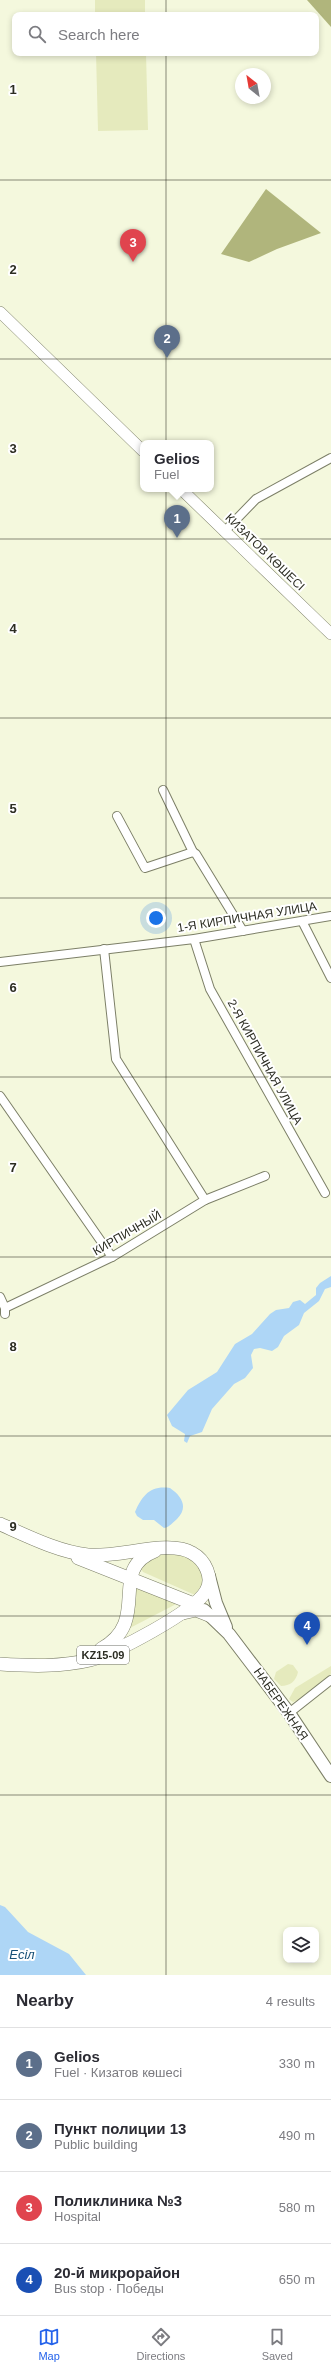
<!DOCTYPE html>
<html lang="en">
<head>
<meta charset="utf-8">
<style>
  :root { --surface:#fff; --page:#f2f2f3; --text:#2b2b33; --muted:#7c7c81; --line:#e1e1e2; --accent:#2563eb }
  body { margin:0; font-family:Arial,sans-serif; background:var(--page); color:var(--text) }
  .controls { position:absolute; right:12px; bottom:12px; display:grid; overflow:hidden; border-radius:8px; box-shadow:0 2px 6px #0003 }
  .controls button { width:36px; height:36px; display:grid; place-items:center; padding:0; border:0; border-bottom:1px solid var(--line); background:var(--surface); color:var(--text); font:20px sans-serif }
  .compass { position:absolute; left:235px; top:68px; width:36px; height:36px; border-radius:50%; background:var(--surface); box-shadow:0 2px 6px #0003; rotate:329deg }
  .you { position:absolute; left:156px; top:918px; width:14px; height:14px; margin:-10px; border:3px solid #fff; border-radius:50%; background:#1a73e8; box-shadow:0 0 0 6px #1a73e833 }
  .badge { display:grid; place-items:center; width:26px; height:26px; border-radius:50%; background:var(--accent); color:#fff; font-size:13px; font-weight:700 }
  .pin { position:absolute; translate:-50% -33px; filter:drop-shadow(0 1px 2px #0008) }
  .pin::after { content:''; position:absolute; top:21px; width:14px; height:12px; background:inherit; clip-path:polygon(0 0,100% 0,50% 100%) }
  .popup { position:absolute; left:140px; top:440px; width:74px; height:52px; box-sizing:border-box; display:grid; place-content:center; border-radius:8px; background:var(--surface); filter:drop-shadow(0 1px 3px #0005); font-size:13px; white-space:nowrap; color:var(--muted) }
  .popup b { font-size:15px; color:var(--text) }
  .popup::after { content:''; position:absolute; left:50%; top:100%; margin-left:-8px; border:8px solid transparent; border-top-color:var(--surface) }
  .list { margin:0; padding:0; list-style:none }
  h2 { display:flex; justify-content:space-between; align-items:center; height:52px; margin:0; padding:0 16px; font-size:17px }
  h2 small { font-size:13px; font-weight:400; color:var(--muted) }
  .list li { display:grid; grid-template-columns:26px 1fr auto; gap:12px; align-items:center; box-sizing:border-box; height:72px; padding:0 16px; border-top:1px solid var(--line) }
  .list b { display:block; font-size:15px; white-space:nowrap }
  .list p { margin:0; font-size:13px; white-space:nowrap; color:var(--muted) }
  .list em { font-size:13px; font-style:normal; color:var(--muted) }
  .icon { flex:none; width:22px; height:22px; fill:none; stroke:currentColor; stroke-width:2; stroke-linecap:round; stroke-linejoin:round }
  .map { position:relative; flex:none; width:331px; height:1975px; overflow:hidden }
  .search { position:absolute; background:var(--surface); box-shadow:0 2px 6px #0003; left:12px; right:12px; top:12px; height:44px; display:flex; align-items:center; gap:10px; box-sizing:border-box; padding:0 14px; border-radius:8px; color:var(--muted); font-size:15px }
  .sheet { height:340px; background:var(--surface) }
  nav { display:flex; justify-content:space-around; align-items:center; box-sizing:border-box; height:56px; border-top:1px solid var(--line); background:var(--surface); font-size:11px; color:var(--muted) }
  nav a { display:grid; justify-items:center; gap:2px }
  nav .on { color:var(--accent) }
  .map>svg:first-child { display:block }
</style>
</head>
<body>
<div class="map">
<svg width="331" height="1975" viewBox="0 0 331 1975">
  <rect width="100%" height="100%" fill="#f4f8dd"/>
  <g fill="#e5eabd">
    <rect x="95" y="0" width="50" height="15"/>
    <polygon points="96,53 146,53 148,130 98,131"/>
    <path d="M 173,1553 C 195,1559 200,1564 205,1586 L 195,1595 L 143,1572 L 141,1569 L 150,1556 Z"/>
    <polygon points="135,1582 182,1601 128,1629"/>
    <path d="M 288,1664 L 293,1665 L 298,1672 C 296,1681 290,1686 281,1686 L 274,1679 L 276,1672 Z"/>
    <polygon points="331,1666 331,1674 303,1698 293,1702 289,1699 295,1688"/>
  </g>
  <g fill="#b0b57c">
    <polygon points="307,0 331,0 331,27"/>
    <polygon points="266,189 321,233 277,249 249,262 221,254"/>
  </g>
  <g fill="#aed6f6">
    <polygon points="331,1276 331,1287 325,1289 319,1301 304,1313 299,1325 284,1336 278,1347 272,1351 260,1348 254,1349 251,1355 253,1368 245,1378 234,1384 212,1409 202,1432 190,1436 187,1443 184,1441 185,1434 172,1426 167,1415 188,1390 217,1372 235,1344 252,1334 270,1314 276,1310 289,1308 293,1302 300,1300 305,1304 316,1295 316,1288 320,1283"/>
    <path d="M 170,1488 C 183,1497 188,1508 177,1519 C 172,1523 170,1527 164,1528 L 154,1520 L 143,1520 L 137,1516 L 135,1512 C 142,1496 150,1485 170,1488 Z"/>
    <polygon points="0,1905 5,1907 28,1932 69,1954 86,1975 0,1975"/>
  </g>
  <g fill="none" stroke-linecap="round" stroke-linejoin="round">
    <g stroke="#7c7f67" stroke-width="10">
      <g id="minor">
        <polyline points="224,532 256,499 331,458"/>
        <polyline points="163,790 193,852"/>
        <polyline points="117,816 145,868 193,852 196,854 243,931"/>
        <polyline points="302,921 331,978"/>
        <polyline points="194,939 210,989 325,1193"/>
        <polyline points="104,949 116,1059 205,1200"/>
        <polyline points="0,962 194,939 331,916"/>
        <polyline points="0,1096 112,1257"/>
        <polyline points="0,1297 5,1308"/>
        <polyline points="5,1314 5,1308 112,1257 205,1200 265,1176"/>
        <polyline points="289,1713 331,1680"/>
      </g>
    </g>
    <g stroke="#7c7f67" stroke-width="12">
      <g id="secondary">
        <polyline points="0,312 143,451"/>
        <polyline points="181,489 331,634"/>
      </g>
    </g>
    <g stroke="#7c7f67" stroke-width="14">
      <g id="primary">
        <polyline points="209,1576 216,1603 226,1627"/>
        <polyline points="204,1610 229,1634 289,1713 331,1776"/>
      </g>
    </g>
    <g stroke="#7c7f67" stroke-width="14">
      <g id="trunk">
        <path d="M 0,1524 C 27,1536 59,1552 88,1555 C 119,1558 169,1539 192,1553 C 205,1560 214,1578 206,1591 C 195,1611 114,1654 90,1660 C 61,1667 30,1666 0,1664"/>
        <polyline points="78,1558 194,1604"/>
        <polyline points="183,1613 196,1610 211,1616"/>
        <path d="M 101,1649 C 153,1620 106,1570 155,1551"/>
      </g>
    </g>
    <use href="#minor" stroke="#fff" stroke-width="8"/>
    <use href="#secondary" stroke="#fff" stroke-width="11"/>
    <use href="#primary" stroke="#fff" stroke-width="12"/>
    <use href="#trunk" stroke="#fff" stroke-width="13"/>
  </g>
  <path fill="none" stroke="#2c2d23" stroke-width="1" stroke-opacity="0.55" d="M 166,0 L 166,15M 166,53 L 166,1975M 0,180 L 331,180M 0,359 L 331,359M 0,539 L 331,539M 0,718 L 331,718M 0,898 L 331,898M 0,1077 L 331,1077M 0,1257 L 331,1257M 0,1436 L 331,1436M 0,1616 L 331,1616M 0,1795 L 331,1795"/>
  <g text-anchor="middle" stroke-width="4" stroke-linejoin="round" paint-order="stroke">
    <rect fill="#fff" stroke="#6b6c65" stroke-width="1" x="77" y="1646" width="52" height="18" rx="3"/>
    <g font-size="11" font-weight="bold" fill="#2c2d23">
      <text x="103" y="1659">KZ15-09</text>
    </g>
    <g font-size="12" fill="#2c2d23" stroke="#fff">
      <text transform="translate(265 552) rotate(44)" y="4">КИЗАТОВ КӨШЕСІ</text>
      <text transform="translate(247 917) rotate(-9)" y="4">1-Я КИРПИЧНАЯ УЛИЦА</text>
      <text transform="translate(265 1062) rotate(61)" y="4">2-Я КИРПИЧНАЯ УЛИЦА</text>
      <text transform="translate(127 1233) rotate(-30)" y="4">КИРПИЧНЫЙ</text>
      <text transform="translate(281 1704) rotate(55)" y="4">НАБЕРЕЖНАЯ</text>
    </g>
    <g font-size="13" font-style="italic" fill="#195177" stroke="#fff">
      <text x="22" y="1959">Есіл</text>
    </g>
  </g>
  <g font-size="13" text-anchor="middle" font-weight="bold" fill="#2c2d23" stroke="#fff" stroke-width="4" stroke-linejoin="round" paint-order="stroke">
    <text x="13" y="94">1</text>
    <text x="13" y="274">2</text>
    <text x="13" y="453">3</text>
    <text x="13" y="633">4</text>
    <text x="13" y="813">5</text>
    <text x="13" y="992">6</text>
    <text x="13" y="1172">7</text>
    <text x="13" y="1351">8</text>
    <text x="13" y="1531">9</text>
  </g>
</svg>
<div class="controls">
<button><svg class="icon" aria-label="layers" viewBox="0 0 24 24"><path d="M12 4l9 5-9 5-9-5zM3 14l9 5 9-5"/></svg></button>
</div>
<svg class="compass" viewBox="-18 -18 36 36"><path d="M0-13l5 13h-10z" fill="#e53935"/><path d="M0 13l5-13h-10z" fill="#7c7c81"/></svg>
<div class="you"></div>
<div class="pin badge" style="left:177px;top:538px;background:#5c6f8a">1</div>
<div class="popup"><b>Gelios</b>Fuel</div>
<div class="pin badge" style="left:167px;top:358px;background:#5c6f8a">2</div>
<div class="pin badge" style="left:133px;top:262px;background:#e0444e">3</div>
<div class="pin badge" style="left:307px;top:1645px;background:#1a4fb4">4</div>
<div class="search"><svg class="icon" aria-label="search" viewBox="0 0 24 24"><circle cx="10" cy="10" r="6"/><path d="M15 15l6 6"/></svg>Search here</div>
</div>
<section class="sheet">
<h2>Nearby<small>4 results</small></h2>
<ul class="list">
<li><span class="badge" style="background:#5c6f8a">1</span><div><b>Gelios</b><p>Fuel · Кизатов көшесі</p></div><em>330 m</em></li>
<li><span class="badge" style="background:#5c6f8a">2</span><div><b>Пункт полиции 13</b><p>Public building</p></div><em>490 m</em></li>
<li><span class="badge" style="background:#e0444e">3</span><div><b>Поликлиника №3</b><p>Hospital</p></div><em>580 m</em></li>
<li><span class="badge" style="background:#1a4fb4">4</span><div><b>20-й микрорайон</b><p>Bus stop · Победы</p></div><em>650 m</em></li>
</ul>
</section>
<nav>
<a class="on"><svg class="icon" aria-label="map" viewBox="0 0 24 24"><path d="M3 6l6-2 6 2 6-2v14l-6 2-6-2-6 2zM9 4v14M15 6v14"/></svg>Map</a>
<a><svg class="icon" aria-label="directions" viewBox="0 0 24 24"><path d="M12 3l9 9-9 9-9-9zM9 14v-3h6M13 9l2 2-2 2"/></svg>Directions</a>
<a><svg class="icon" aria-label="saved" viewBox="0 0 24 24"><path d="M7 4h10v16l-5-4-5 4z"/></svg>Saved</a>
</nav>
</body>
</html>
